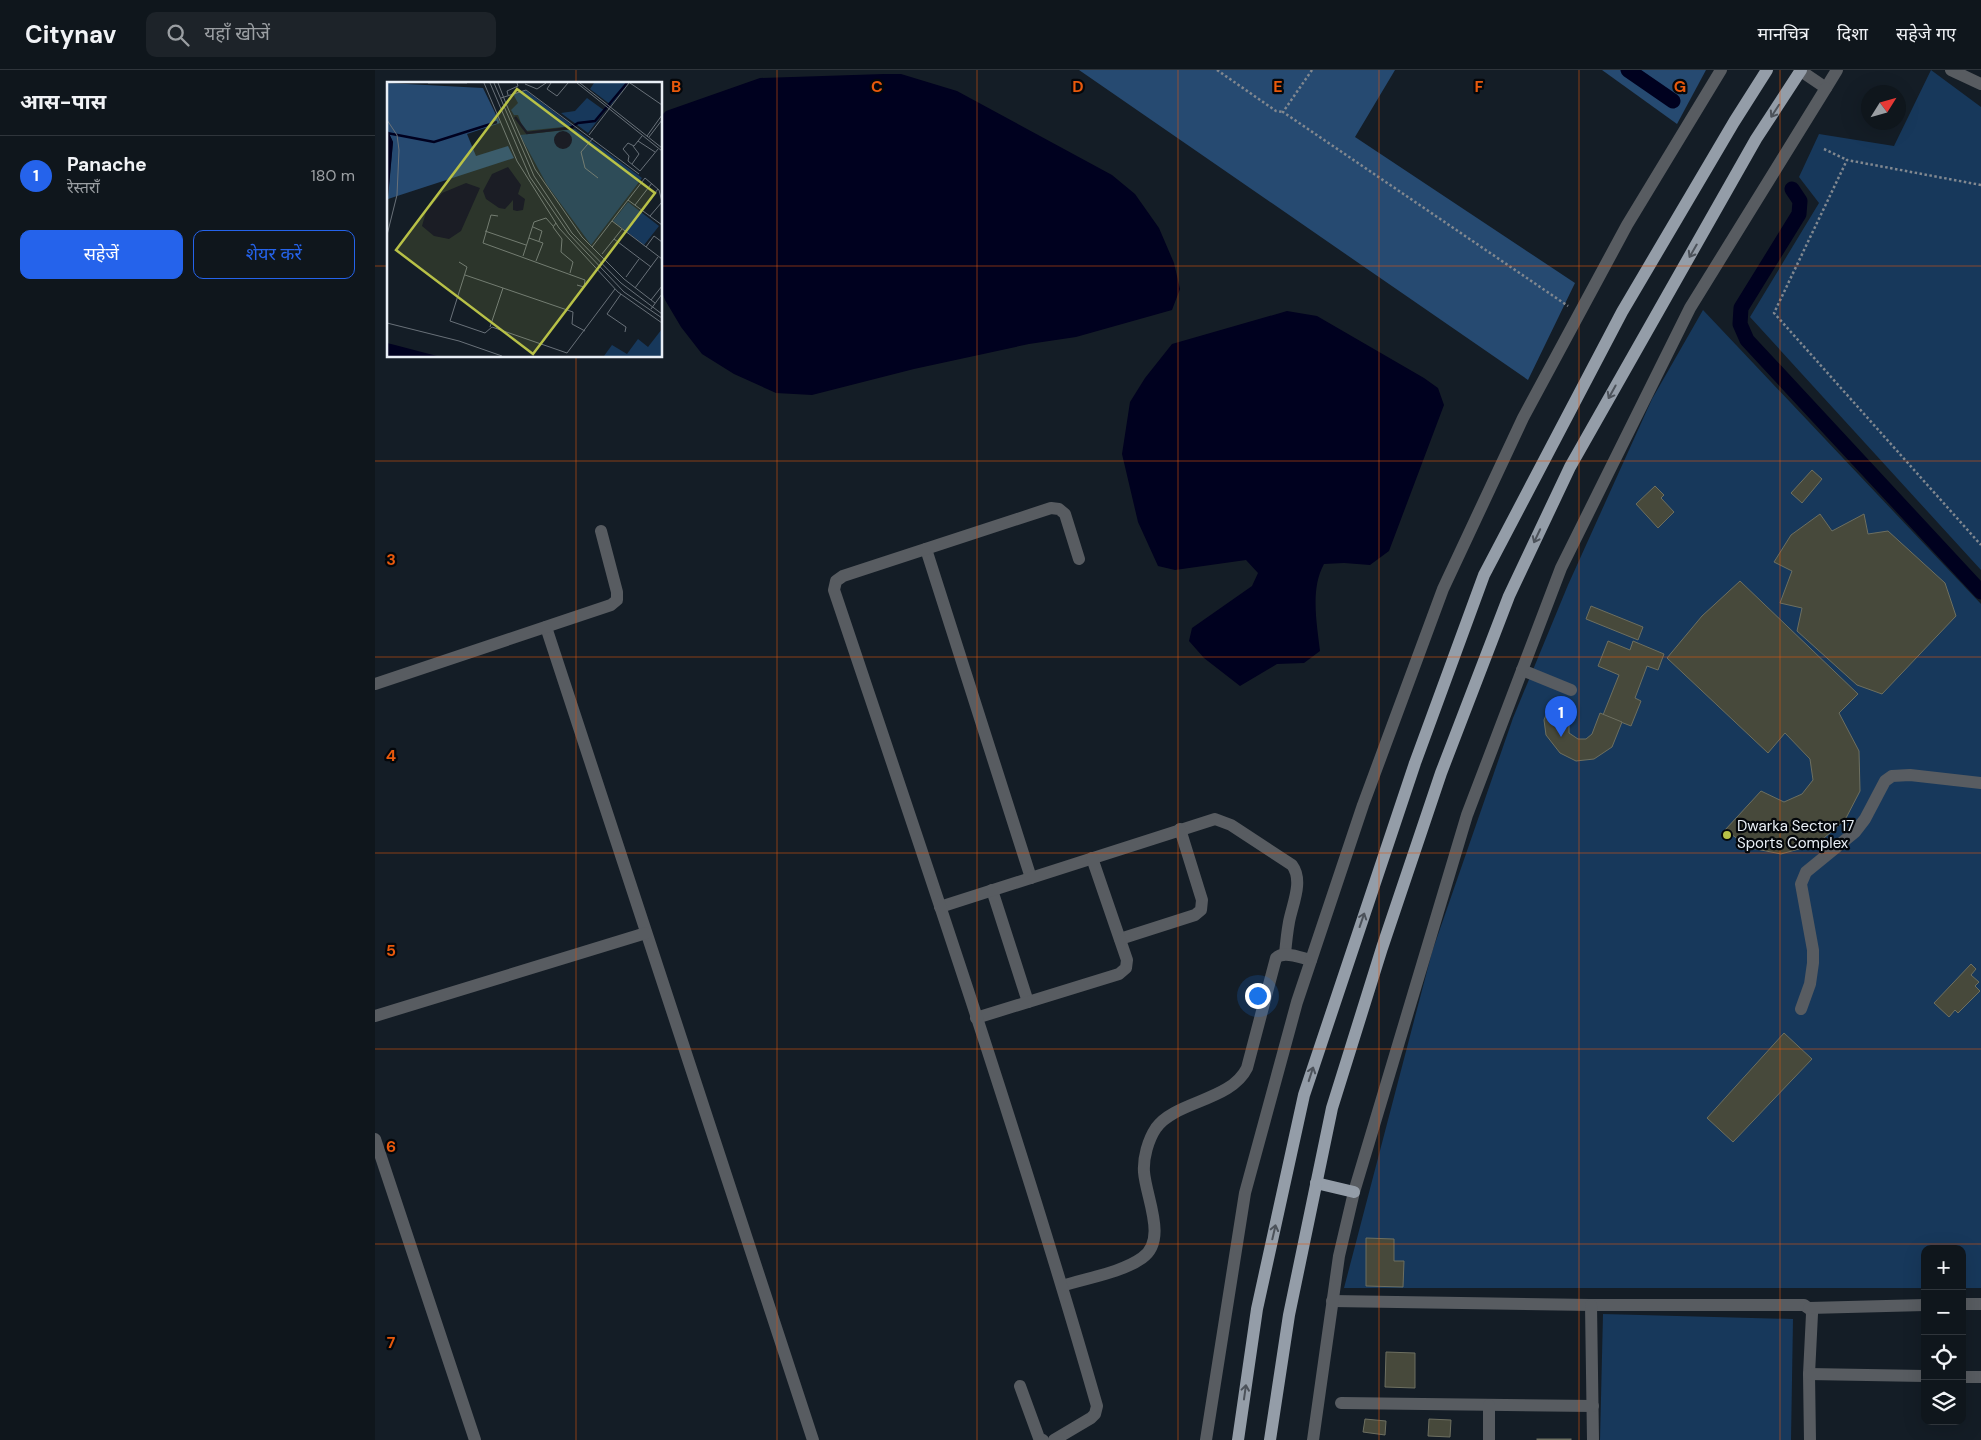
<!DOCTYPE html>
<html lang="hi">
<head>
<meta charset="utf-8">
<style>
  :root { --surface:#0f161c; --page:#1d2329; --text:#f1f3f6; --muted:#9b9fa3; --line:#2f353b; --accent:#2563eb }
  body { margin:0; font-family:"DM Sans","Noto Sans Devanagari",sans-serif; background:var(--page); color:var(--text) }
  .controls { position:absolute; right:15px; bottom:15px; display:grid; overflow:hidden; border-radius:10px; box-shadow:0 5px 20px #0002 }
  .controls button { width:45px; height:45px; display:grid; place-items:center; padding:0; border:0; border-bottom:1px solid var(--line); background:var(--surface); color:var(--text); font:25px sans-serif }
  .compass { position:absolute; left:1486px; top:15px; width:45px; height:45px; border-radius:50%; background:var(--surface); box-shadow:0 5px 20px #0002; rotate:53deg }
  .you { position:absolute; left:882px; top:925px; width:18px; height:18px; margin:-12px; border:4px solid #fff; border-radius:50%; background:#1a73e8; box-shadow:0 0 0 8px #1a73e833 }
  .badge { display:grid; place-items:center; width:32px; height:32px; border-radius:50%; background:var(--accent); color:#fff; font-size:16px; font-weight:700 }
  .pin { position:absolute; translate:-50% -41px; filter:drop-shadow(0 1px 2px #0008) }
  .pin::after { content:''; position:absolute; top:26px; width:18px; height:15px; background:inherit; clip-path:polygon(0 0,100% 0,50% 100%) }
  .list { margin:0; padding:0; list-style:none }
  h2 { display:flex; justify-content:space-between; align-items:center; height:65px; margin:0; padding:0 20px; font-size:21px }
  h2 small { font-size:16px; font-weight:400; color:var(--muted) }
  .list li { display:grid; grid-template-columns:32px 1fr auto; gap:15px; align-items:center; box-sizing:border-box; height:80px; padding:0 20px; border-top:1px solid var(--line) }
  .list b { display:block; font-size:19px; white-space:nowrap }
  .list p { margin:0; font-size:16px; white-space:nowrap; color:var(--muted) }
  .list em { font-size:16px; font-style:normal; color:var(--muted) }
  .actions { display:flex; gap:10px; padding:15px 20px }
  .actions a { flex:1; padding:11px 0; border:1px solid var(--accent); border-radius:10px; text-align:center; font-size:18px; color:var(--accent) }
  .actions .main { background:var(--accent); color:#fff }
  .icon { flex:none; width:28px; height:28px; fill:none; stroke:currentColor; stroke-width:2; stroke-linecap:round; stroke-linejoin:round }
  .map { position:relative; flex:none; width:1606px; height:1370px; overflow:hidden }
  header { display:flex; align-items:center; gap:30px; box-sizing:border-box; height:70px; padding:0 25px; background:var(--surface); border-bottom:1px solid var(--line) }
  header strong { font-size:24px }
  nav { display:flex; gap:28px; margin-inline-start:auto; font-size:18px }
  .search { width:350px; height:45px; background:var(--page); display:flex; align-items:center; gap:12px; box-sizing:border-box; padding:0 18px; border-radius:10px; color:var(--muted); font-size:19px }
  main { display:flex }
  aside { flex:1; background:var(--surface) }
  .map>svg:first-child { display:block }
</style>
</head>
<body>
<header>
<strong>Citynav</strong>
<div class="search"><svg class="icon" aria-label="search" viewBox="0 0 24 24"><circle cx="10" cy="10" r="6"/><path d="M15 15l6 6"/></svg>यहाँ खोजें</div>
<nav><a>मानचित्र</a><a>दिशा</a><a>सहेजे गए</a></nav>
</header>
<main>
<aside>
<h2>आस-पास<small></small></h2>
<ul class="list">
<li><span class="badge">1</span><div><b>Panache</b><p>रेस्तराँ</p></div><em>180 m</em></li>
</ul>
<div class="actions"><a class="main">सहेजें</a><a>शेयर करें</a></div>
</aside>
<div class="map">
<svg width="1606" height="1370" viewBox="0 0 1606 1370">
  <rect width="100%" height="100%" fill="#141d26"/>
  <g fill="#17385b">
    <polygon points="1556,0 1606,37 1606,500 1375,247 1444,133 1424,107 1444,64 1519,76"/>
    <polygon points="1328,240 1606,534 1606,1218 1587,1218 1587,1179 1550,1179 1550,1218 969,1218 1057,882 1138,648 1193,515 1277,329"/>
    <polygon points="1228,1244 1418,1249 1416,1370 1225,1370"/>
  </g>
  <g fill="#264a71">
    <polygon points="704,0 1020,0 980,67 1200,213 1153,310"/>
    <polygon points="1227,0 1331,0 1302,54"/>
  </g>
  <g fill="#00011f">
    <polygon points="509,4 526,4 582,21 737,105 760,124 784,158 799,193 805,219 797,240 701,267 654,274 539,299 437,325 401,323 359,304 327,284 306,257 290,230 286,219 286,46 291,41 385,8"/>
    <path d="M 912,241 L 942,246 L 1049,308 L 1063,318 L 1069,335 L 1014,481 L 995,495 L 969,493 L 949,494 C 935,519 942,554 945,581 L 929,593 L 902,594 L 865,616 L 829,588 L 814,571 L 817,558 L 877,516 L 883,503 L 871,490 L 800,500 L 783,496 L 763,452 L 747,384 L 755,332 L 770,308 L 797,274 Z"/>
  </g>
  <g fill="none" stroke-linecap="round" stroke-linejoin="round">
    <g stroke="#00011f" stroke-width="15">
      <polyline points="1253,0 1298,31"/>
      <polyline points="1417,119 1425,131 1424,144 1366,238 1365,254 1372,270 1606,522"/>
    </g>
  </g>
  <g fill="#47493b" stroke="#6d6f60">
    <polygon points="1437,400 1447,409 1427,433 1416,423"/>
    <polygon points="1280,416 1289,425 1286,428 1299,442 1283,458 1261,434"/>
    <polygon points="1445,444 1457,461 1489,444 1493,464 1513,461 1570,513 1581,546 1507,624 1482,615 1422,561 1427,538 1405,533 1417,501 1399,492 1416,465"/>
    <polygon points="1365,511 1483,624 1464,643 1484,681 1485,721 1470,750 1442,774 1406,784 1376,778 1350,760 1386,721 1409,732 1427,724 1438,710 1435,689 1410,663 1393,683 1292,588 1327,546"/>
    <polygon points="1216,536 1268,557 1263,570 1211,549"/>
    <polygon points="1233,571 1255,580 1258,571 1289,584 1283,600 1272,596 1260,628 1266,631 1256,656 1228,645 1244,605 1223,596"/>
    <polygon points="1173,640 1194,649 1194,663 1203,669 1211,669 1217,664 1225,643 1247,652 1237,677 1219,689 1201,691 1185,683 1171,665 1169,650"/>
    <polygon points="1596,894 1601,899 1596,905 1604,912 1600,916 1605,921 1583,943 1580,940 1574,947 1559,933"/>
    <polygon points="1409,963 1437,989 1358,1072 1332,1048"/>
    <polygon points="991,1168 1019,1169 1019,1191 1029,1191 1028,1217 991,1216"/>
    <polygon points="1011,1282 1040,1283 1040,1318 1010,1317"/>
    <polygon points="990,1349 1011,1351 1010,1365 988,1362"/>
    <polygon points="1054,1349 1076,1350 1075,1367 1053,1366"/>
    <rect x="1162" y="1369" width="34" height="1"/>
  </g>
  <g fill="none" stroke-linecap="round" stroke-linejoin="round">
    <g stroke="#818890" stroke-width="2.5" stroke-dasharray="2.5 2.5" stroke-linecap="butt">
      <polyline points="842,0 901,41 908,42"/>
      <polyline points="937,0 908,42 1193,236"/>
      <polyline points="1449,79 1472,90"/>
      <polyline points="1606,115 1472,90 1399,243 1606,475"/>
    </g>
    <g stroke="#585c61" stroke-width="12">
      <polyline points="1576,0 1606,14"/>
      <polyline points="1426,1 1451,18 1462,0"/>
      <polyline points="551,479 656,808"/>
      <polyline points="171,557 438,1370"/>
      <polyline points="1147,600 1196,620"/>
      <polyline points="0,614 236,535 242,530 242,522 226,461"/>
      <polyline points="617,820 653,932"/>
      <path d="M 565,837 L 840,749 L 856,755 L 917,795 C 929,811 917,835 914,852 C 912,863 911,873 910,884"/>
      <polyline points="745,869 820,845 826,840 827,830 805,759"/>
      <polyline points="1426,939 1435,914 1438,893 1438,880 1426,814 1431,802 1480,762 1490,749 1510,711 1517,706 1535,705 1606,713"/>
      <polyline points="0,946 271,863"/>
      <polyline points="601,948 744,904 751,898 752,890 717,788"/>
      <polyline points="0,1069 100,1370"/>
      <path d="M 687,1216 C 711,1208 746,1203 767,1188 C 793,1170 771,1128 769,1102 C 768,1088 773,1070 781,1058 C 800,1031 856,1031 872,998 L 901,888 C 909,880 926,888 936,890"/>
      <polyline points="957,1231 1216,1235 1429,1235 1436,1240 1437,1244 1434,1304 1435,1370"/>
      <polyline points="1587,1234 1606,1234"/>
      <polyline points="1216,1235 1218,1370"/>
      <polyline points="1434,1238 1550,1235"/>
      <polyline points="1434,1304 1550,1306"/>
      <polyline points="1587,1307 1606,1307"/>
      <polyline points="645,1316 664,1368 668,1370"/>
      <polyline points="966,1333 1218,1336"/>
      <path d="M 679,1370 L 716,1348 L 720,1344 L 722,1336 C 643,1061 550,791 459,520 L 461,511 L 468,506 L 676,438 L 684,439 L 690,444 L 704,489"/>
      <polyline points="831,1370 870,1123 922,932 988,735 1068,519 1148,348 1252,155 1346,0"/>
      <polyline points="938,1370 964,1186 979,1122 1092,745 1186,498 1315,238 1451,18"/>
      <polyline points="1114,1370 1114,1335"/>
    </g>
    <g stroke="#949da8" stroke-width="12">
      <polyline points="941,1113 979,1122"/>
      <polyline points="863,1370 882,1239 929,1025 1040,693 1109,505 1247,242 1359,52 1392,0"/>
      <polyline points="895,1370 914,1245 957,1038 1007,878 1066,703 1134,526 1195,397 1381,69 1426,0"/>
    </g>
  </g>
  <defs><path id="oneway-shaft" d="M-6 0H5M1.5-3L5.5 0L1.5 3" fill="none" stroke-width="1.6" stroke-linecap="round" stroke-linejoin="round" transform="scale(1.25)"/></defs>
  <g stroke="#4c525a">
    <use href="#oneway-shaft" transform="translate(1400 41) rotate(123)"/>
    <use href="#oneway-shaft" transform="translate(1318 181) rotate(120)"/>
    <use href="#oneway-shaft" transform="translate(1237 322) rotate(119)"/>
    <use href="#oneway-shaft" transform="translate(1162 466) rotate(115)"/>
    <use href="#oneway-shaft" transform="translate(987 850) rotate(-71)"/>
    <use href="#oneway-shaft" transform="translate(936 1004) rotate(-72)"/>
    <use href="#oneway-shaft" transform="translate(899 1162) rotate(-77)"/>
    <use href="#oneway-shaft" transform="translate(870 1322) rotate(-82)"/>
  </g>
  <path fill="none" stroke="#e8590c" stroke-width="1" stroke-opacity="0.55" d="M 201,0 L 201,14M 402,0 L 402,1370M 602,0 L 602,1370M 803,0 L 803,1370M 1004,0 L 1004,1370M 1204,0 L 1204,1370M 1405,0 L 1405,1370M 0,196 L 14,196M 286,196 L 1606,196M 201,286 L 201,1370M 0,391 L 1606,391M 0,587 L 1606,587M 0,783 L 1606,783M 0,979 L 1606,979M 0,1174 L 1606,1174"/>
  <circle fill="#b8c147" stroke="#04070b" stroke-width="2" cx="1352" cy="765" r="5"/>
  <g text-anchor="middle" stroke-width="4.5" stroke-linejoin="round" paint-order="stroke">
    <g font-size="15" fill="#e9eff6" stroke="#04070b" text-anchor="start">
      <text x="1362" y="761">Dwarka Sector 17<tspan x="1362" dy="17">Sports Complex</tspan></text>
    </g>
  </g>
  <g transform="translate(12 12)">
    <rect width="275" height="275" fill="#141d26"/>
    <path d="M 207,1 L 241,1 L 224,23 L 203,7 ZM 138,8 L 186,44 L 137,49 L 131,33 L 127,33 L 124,28 L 131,21 L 126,12 ZM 200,16 L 218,29 L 201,51 L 174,31 L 188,29 ZM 188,47 L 255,96 L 204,163 L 160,103 L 133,53 ZM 241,120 L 272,144 L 257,163 L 226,139 ZM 275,247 L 275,274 L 217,274 L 225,263 L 240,272 L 251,257 L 261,265 Z" fill="#17385b"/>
    <path d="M 0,1 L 96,6 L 113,41 L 80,52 L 89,74 L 121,64 L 127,76 L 1,117 L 6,60 L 0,47 Z" fill="#264a71"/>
    <path d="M 0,47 L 6,60 L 0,124 ZM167 58a9 9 0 1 1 18 0a9 9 0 1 1-18 0ZM 121,85 L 134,103 L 131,112 L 138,117 L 136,128 L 130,129 L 126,128 L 126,118 L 118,127 L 112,126 L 99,117 L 96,109 L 105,92 ZM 79,101 L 93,106 L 74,149 L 62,157 L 47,154 L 35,144 L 39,130 L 55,111 ZM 0,261 L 8,263 L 50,274 L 0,274 Z" fill="#00011f"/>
    <path fill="none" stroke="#00011f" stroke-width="2.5" d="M 128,35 L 140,51 L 183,46 L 191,41 L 208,39 L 240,1M 0,51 L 47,60 L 110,40"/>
    <path fill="none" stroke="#697179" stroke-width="1" d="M 41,1 L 80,1M 97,1 L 130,79 L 172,146 L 231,210 L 275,241M 103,1 L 143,95 L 182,152 L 237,210 L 275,236M 107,1 L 147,94 L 185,151 L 234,201 L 275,232M 111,1 L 120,24M 164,1 L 160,7 L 170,14 L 181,1M 190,1 L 275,69M 193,1 L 275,66M 243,1 L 275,23M 138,2 L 150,7 L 159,1M 121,13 L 120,9 L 131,4 L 130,1M 114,16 L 139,8 L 252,92M 120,24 L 148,87 L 195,155 L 237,197 L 268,221M 0,38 L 10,53 L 12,68 L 10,113 L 0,153M 202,53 L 242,1M 255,54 L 247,64 L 241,61 L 236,67 L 242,74 L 241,79 L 253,89 L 271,67M 260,54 L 275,33M 262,55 L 275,38M 206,56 L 194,70 L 198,86 L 211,96M 251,59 L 268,70M 245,82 L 252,72 L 246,64M 241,118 L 258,96 L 272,108 L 275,120 L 263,134M 248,123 L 265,101M 255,128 L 271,107M 111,134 L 104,133 L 96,161 L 198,198 L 197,205 L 190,203M 225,139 L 275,177M 169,141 L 166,145 L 175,157 L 174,170 L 186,180 L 183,191M 146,145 L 155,149 L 152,159M 98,149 L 139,163M 142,156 L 156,161 L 149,179M 227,157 L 264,185M 205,165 L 241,118 L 275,143M 259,165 L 267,154 L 275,160M 215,172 L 235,147M 136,174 L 147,140 L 159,136 L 166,144M 72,180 L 80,185 L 63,239 L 98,251 L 105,245 L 180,271 L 228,207M 78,193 L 186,230 L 185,242 L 198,249M 239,195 L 252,177M 248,206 L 271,175M 234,212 L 220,232 L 239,245 L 238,250M 264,218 L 275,204M 264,227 L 275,212M 0,241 L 72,259 L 115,274M 103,245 L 116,206"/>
    <path fill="#b8c147" fill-opacity="0.15" stroke="#b8c147" stroke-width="2.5" d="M 130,7 L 268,111 L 146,272 L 9,168 Z"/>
    <rect width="275" height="275" fill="none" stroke="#e9eff6" stroke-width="2.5"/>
  </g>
  <g font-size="16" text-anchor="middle" font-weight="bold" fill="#e8590c" stroke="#04070b" stroke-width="4.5" stroke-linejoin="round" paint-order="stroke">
    <text x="301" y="22">B</text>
    <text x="502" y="22">C</text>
    <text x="703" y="22">D</text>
    <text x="903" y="22">E</text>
    <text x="1104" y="22">F</text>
    <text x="1305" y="22">G</text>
    <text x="16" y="495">3</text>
    <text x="16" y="691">4</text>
    <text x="16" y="886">5</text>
    <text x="16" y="1082">6</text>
    <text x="16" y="1278">7</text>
  </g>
</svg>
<div class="controls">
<button>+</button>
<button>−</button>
<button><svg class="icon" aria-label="locate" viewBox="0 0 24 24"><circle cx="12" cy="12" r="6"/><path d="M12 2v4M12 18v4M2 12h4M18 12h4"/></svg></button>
<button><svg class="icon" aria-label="layers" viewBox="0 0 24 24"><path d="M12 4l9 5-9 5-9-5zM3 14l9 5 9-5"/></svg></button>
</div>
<svg class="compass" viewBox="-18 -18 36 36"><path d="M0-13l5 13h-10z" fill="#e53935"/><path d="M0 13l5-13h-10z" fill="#9b9fa3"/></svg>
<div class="you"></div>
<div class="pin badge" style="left:1186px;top:667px">1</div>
</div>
</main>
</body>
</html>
